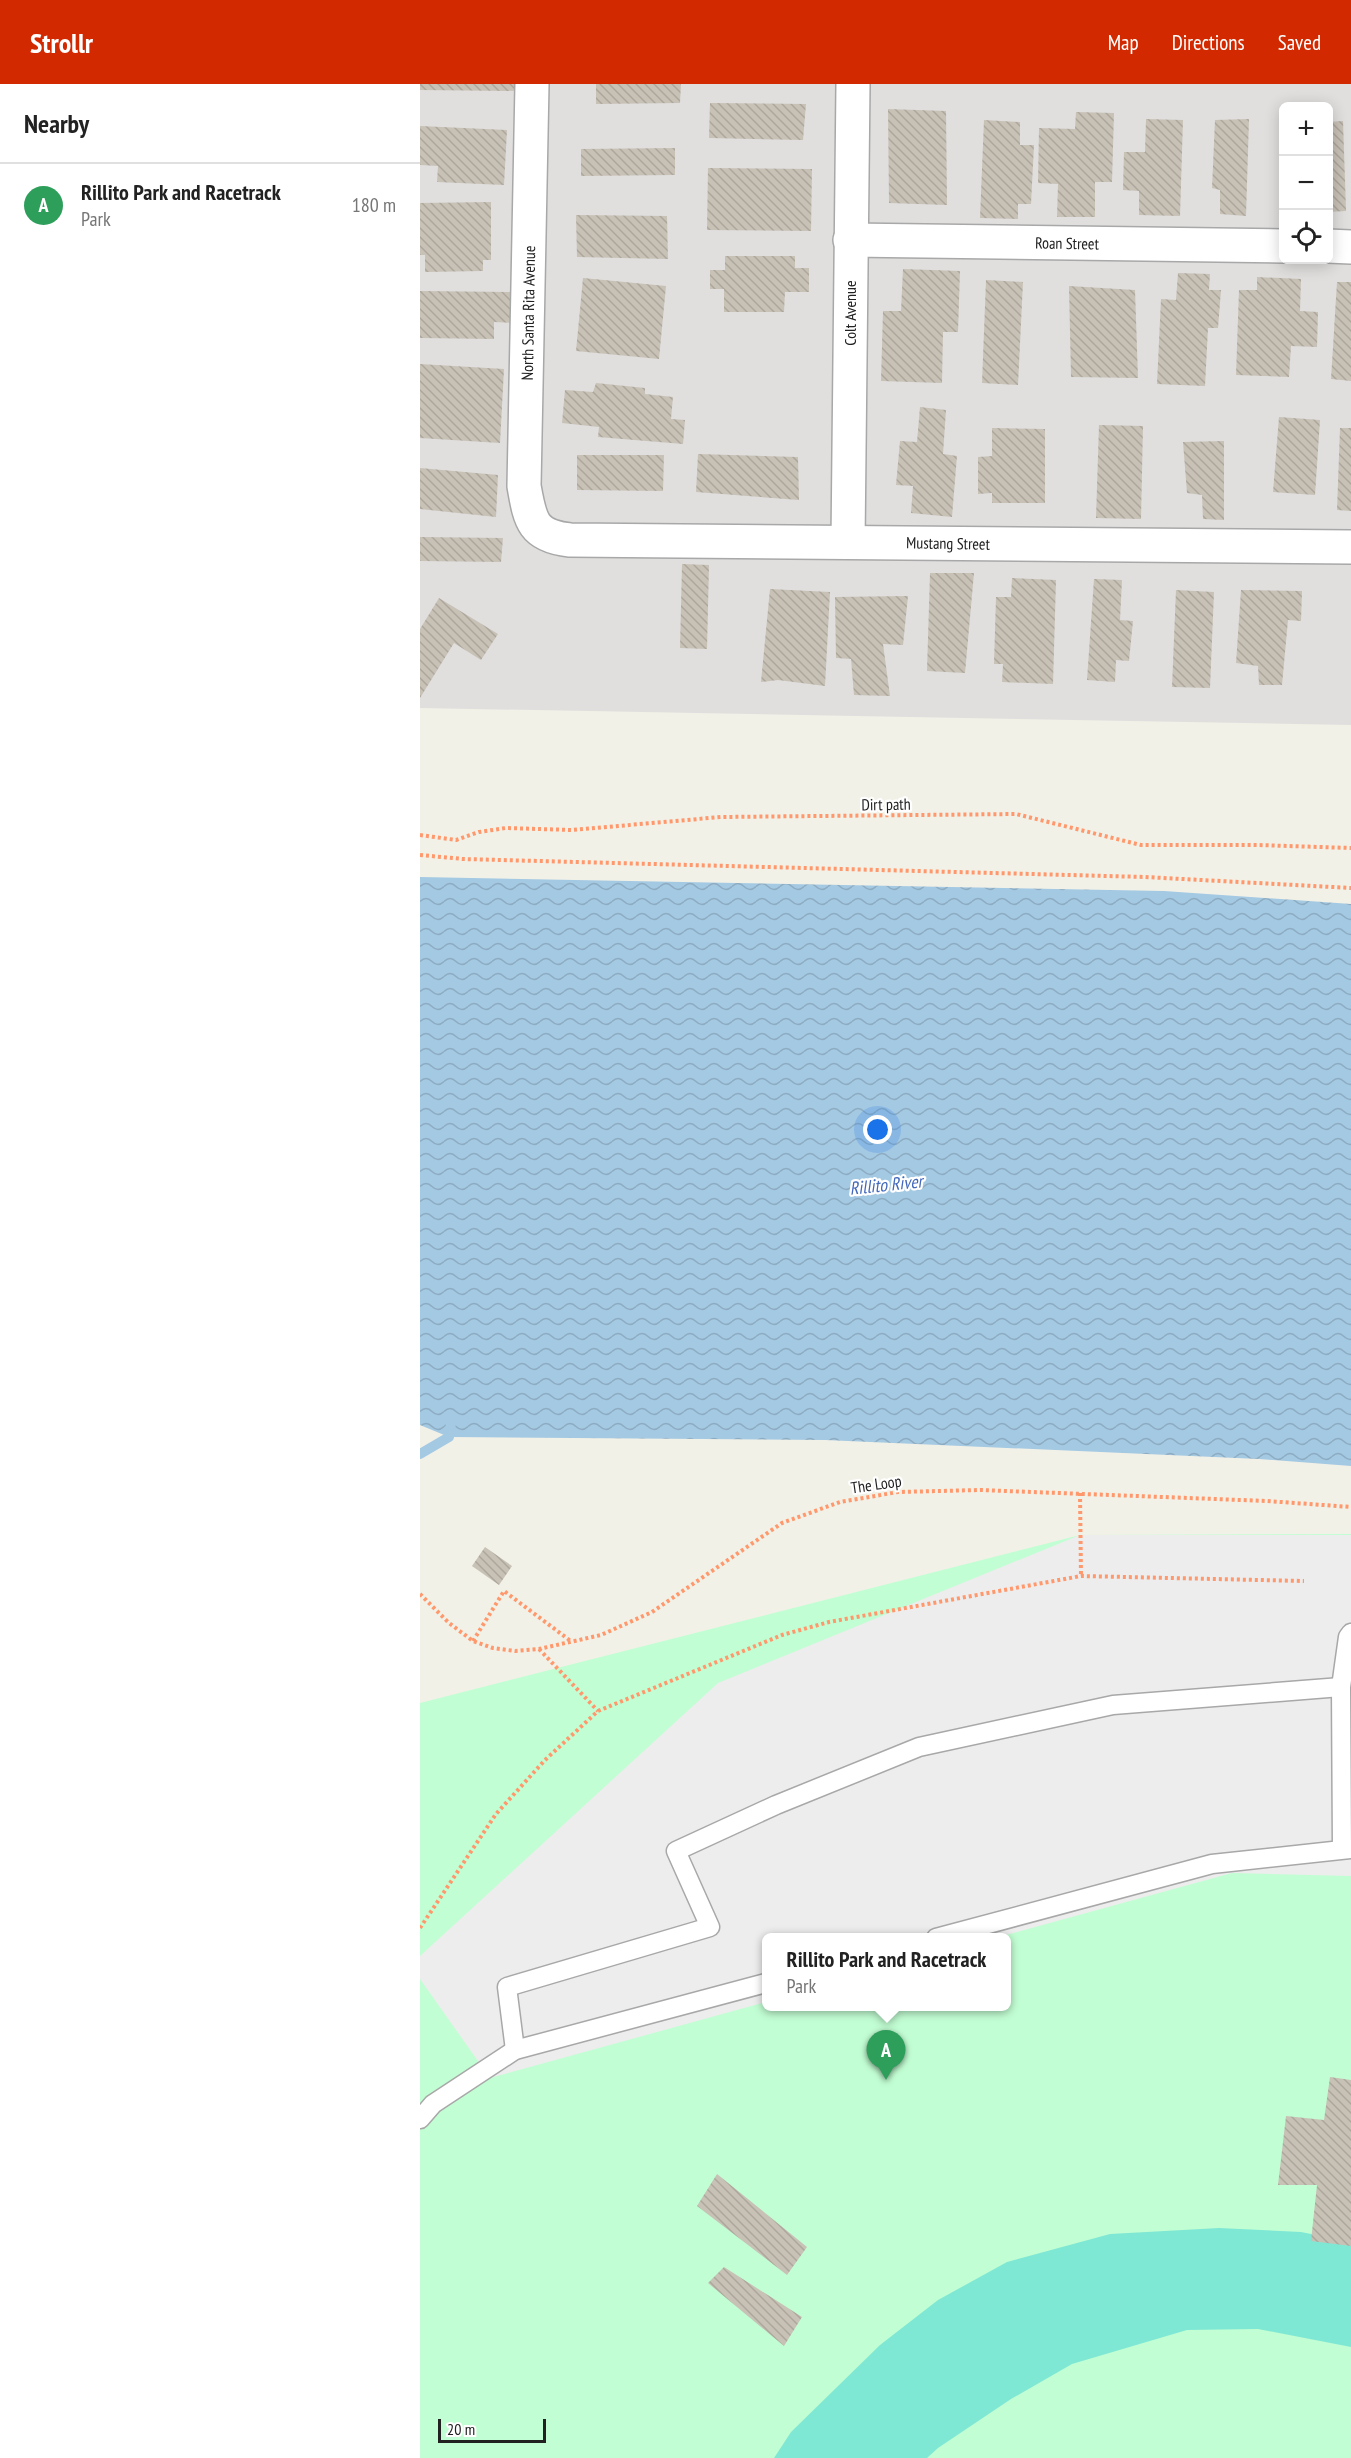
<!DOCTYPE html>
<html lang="en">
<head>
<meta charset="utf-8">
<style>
  :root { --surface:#fff; --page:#f6f6f6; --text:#222; --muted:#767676; --line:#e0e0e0; --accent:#d32900 }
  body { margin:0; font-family:"PT Sans Narrow",sans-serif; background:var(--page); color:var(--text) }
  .controls { position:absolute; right:18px; top:18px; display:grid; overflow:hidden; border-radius:9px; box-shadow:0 3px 15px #0003 }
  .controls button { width:54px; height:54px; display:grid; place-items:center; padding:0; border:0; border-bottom:2px solid var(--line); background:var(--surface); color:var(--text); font:30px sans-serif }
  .scale { position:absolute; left:18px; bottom:15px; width:108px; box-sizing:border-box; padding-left:6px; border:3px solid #212121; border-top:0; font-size:16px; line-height:21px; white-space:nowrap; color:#212121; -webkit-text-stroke:4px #fff; paint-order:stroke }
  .you { position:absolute; left:458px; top:1046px; width:21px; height:21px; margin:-15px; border:4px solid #fff; border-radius:50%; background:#1a73e8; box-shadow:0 0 0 9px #1a73e833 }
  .badge { display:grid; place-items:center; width:39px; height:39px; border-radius:50%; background:var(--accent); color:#fff; font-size:20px; font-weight:700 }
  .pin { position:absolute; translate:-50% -50px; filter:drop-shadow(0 2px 3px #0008) }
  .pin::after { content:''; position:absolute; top:32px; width:21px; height:18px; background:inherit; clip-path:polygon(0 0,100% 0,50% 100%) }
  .popup { position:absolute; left:342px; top:1849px; width:249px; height:78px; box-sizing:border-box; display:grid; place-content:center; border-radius:9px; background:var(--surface); filter:drop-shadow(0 2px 4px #0005); font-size:20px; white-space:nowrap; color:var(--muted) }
  .popup b { font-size:22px; color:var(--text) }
  .popup::after { content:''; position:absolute; left:50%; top:100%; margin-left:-12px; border:12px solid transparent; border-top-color:var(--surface) }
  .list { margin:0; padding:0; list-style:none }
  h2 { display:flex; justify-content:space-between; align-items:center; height:78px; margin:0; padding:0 24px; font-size:26px }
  h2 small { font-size:20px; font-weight:400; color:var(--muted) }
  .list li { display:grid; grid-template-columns:39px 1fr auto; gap:18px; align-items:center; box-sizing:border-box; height:84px; padding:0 24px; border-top:2px solid var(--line) }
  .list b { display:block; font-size:22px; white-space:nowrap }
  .list p { margin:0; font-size:20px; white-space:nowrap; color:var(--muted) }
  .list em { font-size:20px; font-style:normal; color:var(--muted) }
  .icon { flex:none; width:33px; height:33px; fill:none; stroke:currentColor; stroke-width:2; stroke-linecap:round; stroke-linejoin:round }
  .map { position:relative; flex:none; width:931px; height:2374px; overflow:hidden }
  header { display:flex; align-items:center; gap:36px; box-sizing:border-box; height:84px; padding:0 30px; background:var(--accent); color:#fff }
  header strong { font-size:28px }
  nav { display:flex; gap:33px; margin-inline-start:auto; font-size:21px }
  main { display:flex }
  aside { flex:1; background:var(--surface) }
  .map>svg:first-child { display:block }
</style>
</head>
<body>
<header>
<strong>Strollr</strong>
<nav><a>Map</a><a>Directions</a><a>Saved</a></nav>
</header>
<main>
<aside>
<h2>Nearby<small></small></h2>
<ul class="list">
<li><span class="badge" style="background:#2e9e5b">A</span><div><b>Rillito Park and Racetrack</b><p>Park</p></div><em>180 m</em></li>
</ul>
</aside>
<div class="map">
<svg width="931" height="2374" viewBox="0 0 931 2374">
  <defs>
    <pattern id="water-waves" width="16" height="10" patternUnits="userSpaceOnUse" patternTransform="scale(1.5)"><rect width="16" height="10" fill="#a4c9e3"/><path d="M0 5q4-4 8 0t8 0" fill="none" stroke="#8dacc2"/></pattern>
    <pattern id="building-back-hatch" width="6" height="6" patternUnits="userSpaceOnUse" patternTransform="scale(1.5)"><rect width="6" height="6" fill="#c8c1b6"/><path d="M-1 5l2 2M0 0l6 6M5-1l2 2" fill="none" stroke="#aca69c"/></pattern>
  </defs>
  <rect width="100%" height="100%" fill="#f2f1e7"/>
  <path fill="#e0dfde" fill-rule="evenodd" d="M 0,0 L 931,0 L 931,641 L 0,624 ZM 864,22 L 908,22 L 908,176 L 864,176 Z"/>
  <path fill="#c2fed3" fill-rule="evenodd" d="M 931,1450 L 931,2374 L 0,2374 L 0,1619 L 660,1451 ZM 346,1854 L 586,1854 L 586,1922 L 346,1922 Z"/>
  <polygon fill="#7fe8d4" points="799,2144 881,2148 931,2158 931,2263 838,2245 767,2246 652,2280 591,2315 518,2364 507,2374 354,2374 371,2348 460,2261 518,2216 587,2178 690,2150"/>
  <polygon fill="#ededed" points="660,1451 931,1451 931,1792 812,1789 579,1853 346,1854 346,1918 70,1994 0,1895 0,1872 298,1599"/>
  <polygon fill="url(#water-waves)" points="0,793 744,807 931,820 931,1382 839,1375 405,1356 29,1353 0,1341"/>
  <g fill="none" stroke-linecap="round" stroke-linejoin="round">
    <polyline stroke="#a4c9e3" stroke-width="10" points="0,1370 29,1353 31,1339"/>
  </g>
  <g fill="url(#building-back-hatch)">
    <polygon points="0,0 101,0 101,7 0,6"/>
    <polygon points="176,0 261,0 260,19 176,20"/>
    <polygon points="290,19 386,20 383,56 289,54"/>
    <polygon points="468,25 526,27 527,121 469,119"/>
    <polygon points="656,28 694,29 692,98 675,98 675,133 637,133 638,100 618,99 619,44 655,45"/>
    <polygon points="726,35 763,36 760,132 719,131 719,107 703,106 704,68 725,68"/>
    <polygon points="829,35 826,132 800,130 800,106 792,104 795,36"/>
    <polygon points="564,36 600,38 600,61 614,61 611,120 598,120 598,135 560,134"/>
    <polygon points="923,37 926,127 908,128 908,38"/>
    <polygon points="0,42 87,46 84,101 17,98 18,82 0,81"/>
    <polygon points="255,64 255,91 161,92 161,65"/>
    <polygon points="288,84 392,85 391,147 287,146"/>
    <polygon points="71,118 71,176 63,176 63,187 5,188 5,171 0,171 0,119"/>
    <polygon points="156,131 247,132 248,175 157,173"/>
    <polygon points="305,172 375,172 375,184 389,184 389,208 365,208 364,228 304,228 304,205 290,205 290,186 305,186"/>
    <polygon points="483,185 540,187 538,248 523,248 522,299 461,297 463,227 481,227"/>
    <polygon points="758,189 790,190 789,206 801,206 798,244 788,244 785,302 737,300 741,215 756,216"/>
    <polygon points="837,193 881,195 880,227 898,228 897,263 871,262 869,293 816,291 819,206 837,206"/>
    <polygon points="163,194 246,202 239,275 156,267"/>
    <polygon points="566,196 603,198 598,301 562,299"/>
    <polygon points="917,198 931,198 931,297 911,295"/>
    <polygon points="649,202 715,206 718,294 651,293"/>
    <polygon points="0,207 95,208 95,239 74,238 74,255 0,254"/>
    <polygon points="0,280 84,285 80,359 0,354"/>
    <polygon points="176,299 225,304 225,310 253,313 251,335 265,336 263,360 178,353 179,343 142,339 145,306 173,308"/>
    <polygon points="500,323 526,326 523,370 537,372 532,433 491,429 493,402 476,401 480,357 497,358"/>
    <polygon points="859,333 900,336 895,411 853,408"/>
    <polygon points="679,341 723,342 721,435 676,434"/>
    <polygon points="572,344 625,345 625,419 572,419 572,409 558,410 558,373 572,372"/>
    <polygon points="920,344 931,344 931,427 917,426"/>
    <polygon points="804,357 804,436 783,435 782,411 767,409 763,358"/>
    <polygon points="278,370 378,373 379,416 276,408"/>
    <polygon points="157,371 244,371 243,407 157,406"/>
    <polygon points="0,384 78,391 76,433 0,425"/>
    <polygon points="0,453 83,454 81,478 0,477"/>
    <polygon points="262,480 289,481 287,565 260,564"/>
    <polygon points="510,489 554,489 545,589 507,587"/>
    <polygon points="592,494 636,496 633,600 582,598 583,580 574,580 576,513 591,513"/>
    <polygon points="674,495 702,496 700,536 713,537 709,577 696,576 695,598 667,596"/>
    <polygon points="350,505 410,508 405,602 358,596 341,598"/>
    <polygon points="756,506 794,508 790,604 752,603"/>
    <polygon points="821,506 882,507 881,537 868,536 862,601 839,601 838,582 816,579"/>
    <polygon points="488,512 483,561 463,560 470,612 434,611 431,575 416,574 415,513"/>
    <polygon points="19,514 78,550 61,576 34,559 0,614 0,545"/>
    <polygon points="65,1463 92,1482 79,1501 52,1482"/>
    <polygon points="910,1993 931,1996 931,2162 891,2157 897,2101 858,2101 866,2032 904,2036"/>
    <polygon points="297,2090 387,2163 367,2191 277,2122"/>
    <polygon points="304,2183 382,2233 364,2262 288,2199"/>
  </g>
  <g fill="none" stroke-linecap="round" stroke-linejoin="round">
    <g stroke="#a8a8a8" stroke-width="21">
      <g id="service">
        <polyline points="922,1765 921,1603 928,1553 931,1549"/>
        <polyline points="516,1854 792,1780 931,1765"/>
        <polyline points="95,1966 87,1903 290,1843 256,1767 356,1721 499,1663 693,1621 921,1603"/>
        <polyline points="0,2035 13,2020 95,1966 346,1899"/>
      </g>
    </g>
    <g stroke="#a8a8a8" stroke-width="36">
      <g id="minor">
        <path d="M 112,0 L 104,402 C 110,436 112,452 150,456 L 931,463"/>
        <polyline points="430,156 864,162"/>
        <polyline points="908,162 931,163"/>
        <polyline points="428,458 433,0"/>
      </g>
    </g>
    <g stroke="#ff986c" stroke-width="4" stroke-dasharray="3 3" stroke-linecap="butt">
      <polyline points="0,751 36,756 59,748 86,744 152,746 301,733 596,730 721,761 837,761 931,764"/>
      <polyline points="0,771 43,775 725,793 931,804"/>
      <polyline points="660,1409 661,1492"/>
      <polyline points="0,1510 29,1539 53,1557 73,1564 95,1567 119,1565 181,1551 232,1528 362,1439 420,1418 478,1408 560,1406 847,1417 931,1423"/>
      <polyline points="53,1557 84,1507 152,1558"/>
      <polyline points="119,1565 178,1627"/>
      <polyline points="0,1844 76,1730 125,1676 178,1627 362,1551 409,1538 661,1492 884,1497"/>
    </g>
    <use href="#service" stroke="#fff" stroke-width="18"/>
    <use href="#minor" stroke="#fff" stroke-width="33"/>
  </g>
  <g text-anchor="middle" stroke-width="4.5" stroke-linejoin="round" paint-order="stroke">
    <g font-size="16" fill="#212121" stroke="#fff">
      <text transform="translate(647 159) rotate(1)" y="6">Roan Street</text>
      <text transform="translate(108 229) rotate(-89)" y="6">North Santa Rita Avenue</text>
      <text transform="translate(430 229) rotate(-90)" y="6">Colt Avenue</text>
      <text transform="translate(528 459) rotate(1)" y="6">Mustang Street</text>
      <text transform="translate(466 720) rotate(-1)" y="6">Dirt path</text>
      <text transform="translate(456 1400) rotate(-8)" y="6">The Loop</text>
    </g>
    <g font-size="18" font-style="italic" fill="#4368bc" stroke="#fff">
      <text transform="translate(466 1101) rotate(-6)" y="6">Rillito River</text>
    </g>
  </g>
</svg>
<div class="controls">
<button>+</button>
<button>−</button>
<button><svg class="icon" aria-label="locate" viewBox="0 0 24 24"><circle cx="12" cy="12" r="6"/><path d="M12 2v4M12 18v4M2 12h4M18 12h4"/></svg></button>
</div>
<div class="scale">20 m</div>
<div class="you"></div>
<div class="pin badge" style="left:466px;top:1996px;background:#2e9e5b">A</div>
<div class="popup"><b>Rillito Park and Racetrack</b>Park</div>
</div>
</main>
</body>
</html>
